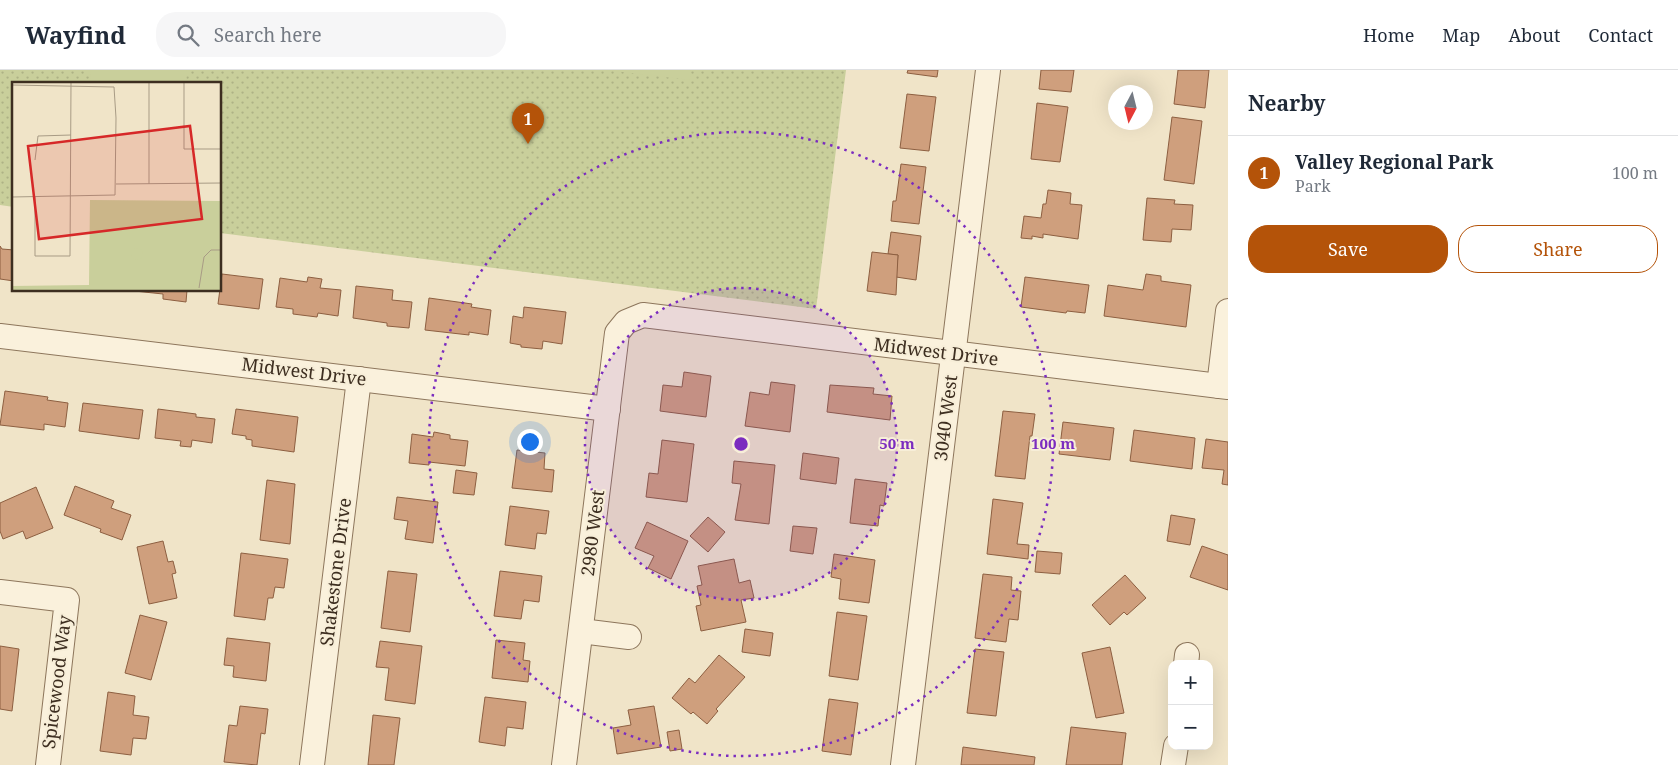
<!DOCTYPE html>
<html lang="en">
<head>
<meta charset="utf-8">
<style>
  :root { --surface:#fff; --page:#f6f6f7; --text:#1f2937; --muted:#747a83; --line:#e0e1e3; --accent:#b45309 }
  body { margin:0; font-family:"Noto Serif",serif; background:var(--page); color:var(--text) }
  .controls { position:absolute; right:15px; bottom:15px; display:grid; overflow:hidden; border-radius:10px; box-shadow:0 5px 20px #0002 }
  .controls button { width:45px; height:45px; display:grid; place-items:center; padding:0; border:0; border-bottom:1px solid var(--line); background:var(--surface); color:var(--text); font:25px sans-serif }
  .compass { position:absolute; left:1108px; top:15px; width:45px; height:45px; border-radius:50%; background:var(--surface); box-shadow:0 5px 20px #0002; rotate:187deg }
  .you { position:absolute; left:529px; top:371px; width:18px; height:18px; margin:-12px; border:4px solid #fff; border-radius:50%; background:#1a73e8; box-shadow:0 0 0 8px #1a73e833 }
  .badge { display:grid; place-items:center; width:32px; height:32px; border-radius:50%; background:var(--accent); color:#fff; font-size:16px; font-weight:700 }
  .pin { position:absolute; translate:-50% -41px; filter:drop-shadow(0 1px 2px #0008) }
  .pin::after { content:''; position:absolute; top:26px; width:18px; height:15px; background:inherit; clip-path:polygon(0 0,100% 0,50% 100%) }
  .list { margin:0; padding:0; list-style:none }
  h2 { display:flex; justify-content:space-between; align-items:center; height:65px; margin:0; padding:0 20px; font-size:21px }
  h2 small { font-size:16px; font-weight:400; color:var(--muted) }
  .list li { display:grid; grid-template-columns:32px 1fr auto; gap:15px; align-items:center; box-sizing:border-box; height:75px; padding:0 20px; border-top:1px solid var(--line) }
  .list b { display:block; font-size:19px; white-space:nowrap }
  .list p { margin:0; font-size:16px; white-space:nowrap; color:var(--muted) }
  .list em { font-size:16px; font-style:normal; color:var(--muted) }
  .actions { display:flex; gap:10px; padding:15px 20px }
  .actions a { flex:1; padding:11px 0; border:1px solid var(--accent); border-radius:20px; text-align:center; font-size:18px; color:var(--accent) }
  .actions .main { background:var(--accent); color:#fff }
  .icon { flex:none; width:28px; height:28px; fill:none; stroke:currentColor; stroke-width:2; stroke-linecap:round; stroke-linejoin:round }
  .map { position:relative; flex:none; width:1228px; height:695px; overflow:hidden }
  header { display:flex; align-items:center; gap:30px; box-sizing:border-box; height:70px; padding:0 25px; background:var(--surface); border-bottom:1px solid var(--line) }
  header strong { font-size:24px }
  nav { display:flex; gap:28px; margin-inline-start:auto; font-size:18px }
  .search { width:350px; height:45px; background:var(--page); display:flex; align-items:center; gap:12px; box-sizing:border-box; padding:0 18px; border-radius:20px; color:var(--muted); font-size:19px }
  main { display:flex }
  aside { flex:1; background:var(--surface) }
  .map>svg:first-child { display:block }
</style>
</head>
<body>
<header>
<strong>Wayfind</strong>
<div class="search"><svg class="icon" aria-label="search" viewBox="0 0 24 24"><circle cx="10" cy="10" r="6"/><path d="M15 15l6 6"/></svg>Search here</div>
<nav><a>Home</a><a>Map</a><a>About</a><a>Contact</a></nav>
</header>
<main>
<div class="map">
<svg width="1228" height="695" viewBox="0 0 1228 695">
  <defs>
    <pattern id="grass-dots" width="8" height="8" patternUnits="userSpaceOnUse" patternTransform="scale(1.25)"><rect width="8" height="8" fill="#c9cf9b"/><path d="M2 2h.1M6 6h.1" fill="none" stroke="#aeb285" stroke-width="1.8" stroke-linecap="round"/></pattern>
  </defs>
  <rect width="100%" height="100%" fill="#f0e4c8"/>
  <polygon fill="url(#grass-dots)" points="0,0 846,0 816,239 220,163 220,14 14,14 14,137 0,135"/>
  <g fill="#c9cf9b">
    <polygon points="91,0 187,0 186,14 90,14"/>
    <polygon points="606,0 691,0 690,10"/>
  </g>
  <g fill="#cf9f7d" stroke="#8d5f41">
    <polygon points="908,0 938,0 937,7 907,3"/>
    <polygon points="1041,0 1074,0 1071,22 1039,19"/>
    <polygon points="1178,0 1209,0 1205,38 1174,34"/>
    <polygon points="907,24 936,27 929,81 900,78"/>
    <polygon points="1037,33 1068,37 1060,92 1031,89"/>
    <polygon points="1172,47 1202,51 1194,114 1164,110"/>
    <polygon points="901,94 926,97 919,154 891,151 893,131 896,131"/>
    <polygon points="1048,120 1071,123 1070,134 1082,135 1078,169 1043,164 1043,168 1032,166 1032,169 1021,168 1024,146 1041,148 1043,134 1046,134"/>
    <polygon points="1147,128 1175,130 1174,134 1193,135 1191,160 1172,159 1171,172 1143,170"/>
    <polygon points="891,162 921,166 916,210 896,207 898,185 888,184"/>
    <polygon points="0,176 2,179 14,180 14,211 0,209"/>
    <polygon points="872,182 898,185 896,225 867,221"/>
    <polygon points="222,204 263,209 259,239 218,234"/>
    <polygon points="1146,204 1161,206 1161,211 1191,215 1186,257 1104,246 1108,215 1143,220"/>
    <polygon points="308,207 322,209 320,218 341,220 338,246 318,243 317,247 293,244 293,239 276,237 280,208 307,212"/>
    <polygon points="1025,207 1089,215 1085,243 1067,241 1066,243 1021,237"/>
    <polygon points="356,216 393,220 392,230 412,232 409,258 387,256 387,253 353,248"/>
    <polygon points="125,220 187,220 186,232 163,229 163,224"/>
    <polygon points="429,228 472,234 471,237 491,240 488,265 469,262 469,265 425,260"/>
    <polygon points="524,237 566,242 562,274 543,271 542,279 521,277 521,275 510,273 513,246 523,248"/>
    <polygon points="684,302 711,306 706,347 660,341 663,315 682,317"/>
    <polygon points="771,312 795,315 790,362 745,356 750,322 769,325"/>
    <polygon points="830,315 874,318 873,324 892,326 890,350 827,342"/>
    <polygon points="5,321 48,327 47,330 68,333 65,357 44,354 44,360 0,355"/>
    <polygon points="83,333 143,340 139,369 79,361"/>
    <polygon points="158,339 196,344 196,347 215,349 212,373 192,370 191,377 180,376 181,371 155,368"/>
    <polygon points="236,339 298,347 294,382 252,376 252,370 246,369 246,366 232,364"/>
    <polygon points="1003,341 1035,344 1032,366 1030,366 1025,409 995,406"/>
    <polygon points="1063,352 1114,358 1110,390 1059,384"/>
    <polygon points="1134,360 1195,368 1192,399 1130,391"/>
    <polygon points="434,362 450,365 450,369 468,371 465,396 429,392 429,395 409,393 412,364 433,367"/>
    <polygon points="1206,369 1228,372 1228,415 1222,414 1224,400 1202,398"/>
    <polygon points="662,370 694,374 687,432 646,427 649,403 658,404"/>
    <polygon points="517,380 545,383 544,399 554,400 552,422 512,418"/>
    <polygon points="803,383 839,388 836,414 800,409"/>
    <polygon points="734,391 775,395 769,454 735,450 741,414 732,413"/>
    <polygon points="456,400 477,403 474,425 453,423"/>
    <polygon points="855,409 887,413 884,436 880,435 878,456 850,453"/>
    <polygon points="267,410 295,414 290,474 260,470"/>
    <polygon points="75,416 114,431 111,438 131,445 122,470 100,462 101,459 64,445"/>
    <polygon points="36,417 53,458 26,469 23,461 3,469 0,461 0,433"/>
    <polygon points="397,427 438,432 433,473 405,469 408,451 394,449"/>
    <polygon points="993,429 1023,433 1017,474 1029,475 1028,489 987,484"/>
    <polygon points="510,436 549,441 546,464 537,463 535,479 505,475"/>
    <polygon points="1171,445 1195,449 1190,475 1167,471"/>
    <polygon points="708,447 725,462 708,482 690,466"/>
    <polygon points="647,452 688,471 671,509 648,498 654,486 635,478"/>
    <polygon points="793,456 817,458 813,484 790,481"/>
    <polygon points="163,471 168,492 173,491 176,503 172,504 177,528 149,534 137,477"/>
    <polygon points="1202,476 1228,485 1228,520 1190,507"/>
    <polygon points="1037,481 1062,483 1060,504 1035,502"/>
    <polygon points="241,483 288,489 284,518 275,517 273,528 268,528 265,550 234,546"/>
    <polygon points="834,484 875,490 869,533 839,529 841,509 831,507"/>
    <polygon points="734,489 739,513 750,510 754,528 741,530 746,552 701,561 696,536 701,535 697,516 702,515 698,496"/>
    <polygon points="388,501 417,504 410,562 381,558"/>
    <polygon points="500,501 542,506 539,532 524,530 521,549 494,546"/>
    <polygon points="983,504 1012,507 1011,520 1021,521 1018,550 1009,549 1006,572 975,568"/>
    <polygon points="1125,505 1146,528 1127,545 1124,542 1110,555 1092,535"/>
    <polygon points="837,542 867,546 858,610 829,606"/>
    <polygon points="140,545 167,552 151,610 125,603"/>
    <polygon points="745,559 773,563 770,586 742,582"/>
    <polygon points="227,568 270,573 266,611 233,607 234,596 224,595"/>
    <polygon points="496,570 525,573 523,590 530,591 528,612 492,608"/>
    <polygon points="380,571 422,576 415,634 385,630 389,598 376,597"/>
    <polygon points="0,576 19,579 12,641 0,639"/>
    <polygon points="1110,577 1124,643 1096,648 1082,583"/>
    <polygon points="975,579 1004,582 996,646 967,643"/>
    <polygon points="719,585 745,607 716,639 718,641 707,654 693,642 691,644 672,628 689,608 695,613"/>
    <polygon points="108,622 135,626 133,645 149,647 146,669 133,668 131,685 100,681"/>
    <polygon points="485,627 526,632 523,659 507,657 505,676 479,672"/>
    <polygon points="829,629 858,633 851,685 822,681"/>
    <polygon points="240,636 268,639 265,664 261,663 257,695 224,692 229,655 237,656"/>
    <polygon points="654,636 661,677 617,684 613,658 631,655 628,640"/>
    <polygon points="373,645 400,648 394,695 368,695"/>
    <polygon points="1071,657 1126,663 1122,695 1066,695"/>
    <polygon points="679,660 682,679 670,681 667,662"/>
    <polygon points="963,677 1035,687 1034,695 961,695"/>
  </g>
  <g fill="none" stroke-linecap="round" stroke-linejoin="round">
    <g stroke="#8d765c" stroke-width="26">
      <g id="minor">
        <polyline points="0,266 608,339"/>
        <polyline points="1219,316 1228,241"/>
        <polyline points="0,522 67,530 48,695"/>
        <polyline points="581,561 629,567"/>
        <polyline points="1186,594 1187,585"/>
        <polyline points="312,695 359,309"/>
        <polyline points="564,695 617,263 626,252 643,245 1228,317"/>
        <polyline points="903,695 988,0"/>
        <polyline points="1173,695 1176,676"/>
      </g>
    </g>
    <use href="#minor" stroke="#faf1dc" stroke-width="24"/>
  </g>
  <circle cx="741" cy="374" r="156" fill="#7b2cbf" fill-opacity=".12"/>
  <g fill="none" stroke="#7b2cbf" stroke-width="2.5" stroke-dasharray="2.5 5">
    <circle cx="741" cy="374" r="156"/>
    <circle cx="741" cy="374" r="312"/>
  </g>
  <g text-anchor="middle" stroke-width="4" stroke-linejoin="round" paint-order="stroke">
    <g font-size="18" fill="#3d2e20" stroke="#f7eed8">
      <text transform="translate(936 282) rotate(7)" y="6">Midwest Drive</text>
      <text transform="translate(304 302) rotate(7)" y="6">Midwest Drive</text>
      <text transform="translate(946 348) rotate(-83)" y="6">3040 West</text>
      <text transform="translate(593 463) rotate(-83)" y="6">2980 West</text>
      <text transform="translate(336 502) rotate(-83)" y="6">Shakestone Drive</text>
      <text transform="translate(57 612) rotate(-83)" y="6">Spicewood Way</text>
    </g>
  </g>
  <g transform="translate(12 12)">
    <rect width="209" height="209" fill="#f0e4c8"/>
    <path d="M 78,118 L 209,119 L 209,208 L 0,208 L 0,204 L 77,203 Z" fill="#c9cf9b"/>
    <path d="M164 138a7 7 0 1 1 14 0a7 7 0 1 1-14 0ZM 130,146 L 130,161 L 98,161 L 98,147 ZM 98,165 L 109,165 L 109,186 L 98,186 ZM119 172a6 6 0 1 1 12 0a6 6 0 1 1-12 0ZM 204,172 L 209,172 L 209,208 L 201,206 L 201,176 Z" fill="#c9cf9b"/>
    <path fill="none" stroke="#a89b85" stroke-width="1" d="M 137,0 L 137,102M 172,0 L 172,67 L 209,67M 0,3 L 102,5 L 104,36 L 103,113 L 0,115M 23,78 L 26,54 L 59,53M 104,102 L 209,101M 23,115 L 23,174 L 58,174 L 59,0M 187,206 L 192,175 L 199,168 L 209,168"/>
    <path fill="#d62828" fill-opacity="0.15" stroke="#d62828" stroke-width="2.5" d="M 178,44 L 190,137 L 27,157 L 16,64 Z"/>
    <rect width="209" height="209" fill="none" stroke="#3d2e20" stroke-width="2.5"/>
  </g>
  <circle cx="741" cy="374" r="8" fill="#7b2cbf" stroke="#f7eed8" stroke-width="2.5"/>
  <g font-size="15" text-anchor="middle" font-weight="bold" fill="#7b2cbf" stroke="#f7eed8" stroke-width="4" stroke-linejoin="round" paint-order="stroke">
    <text x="897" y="379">50 m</text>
    <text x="1053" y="379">100 m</text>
  </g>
</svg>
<div class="controls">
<button>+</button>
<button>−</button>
</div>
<svg class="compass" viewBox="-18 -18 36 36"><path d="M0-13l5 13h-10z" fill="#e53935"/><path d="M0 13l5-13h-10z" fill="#747a83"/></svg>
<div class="you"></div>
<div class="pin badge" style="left:528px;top:74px">1</div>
</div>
<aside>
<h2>Nearby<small></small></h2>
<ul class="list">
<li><span class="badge">1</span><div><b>Valley Regional Park</b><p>Park</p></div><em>100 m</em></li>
</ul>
<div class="actions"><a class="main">Save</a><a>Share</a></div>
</aside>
</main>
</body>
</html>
